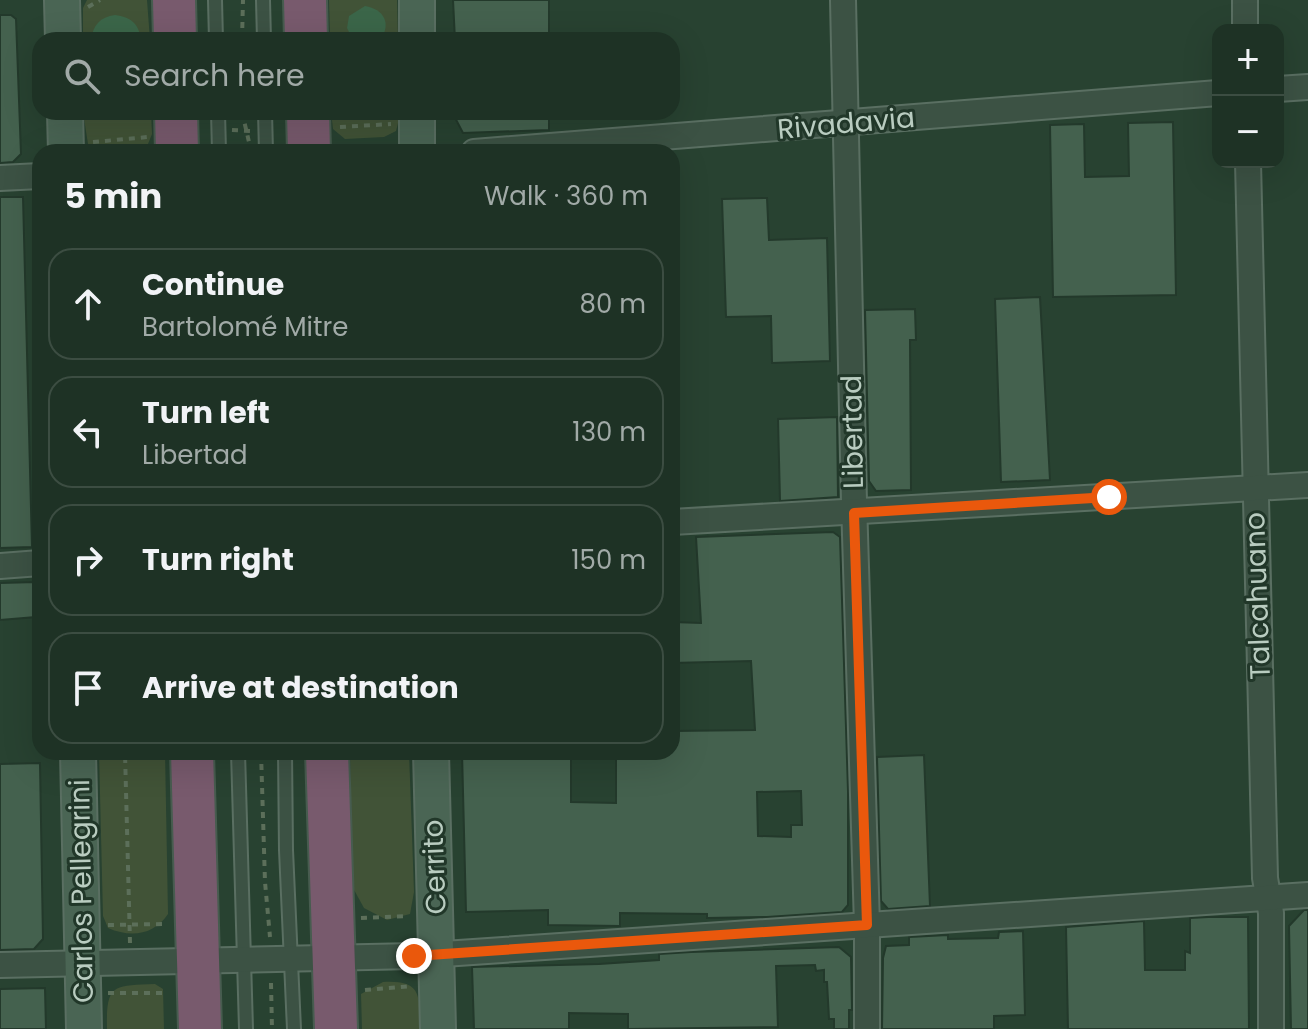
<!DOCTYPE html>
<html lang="en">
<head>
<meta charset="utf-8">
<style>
  :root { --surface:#1e3225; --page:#2b3e32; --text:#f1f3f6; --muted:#a1aaa7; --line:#3c4d42 }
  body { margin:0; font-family:Poppins,sans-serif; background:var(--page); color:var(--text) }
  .controls { position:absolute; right:24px; top:24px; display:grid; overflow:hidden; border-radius:16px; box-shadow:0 8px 32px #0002 }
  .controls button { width:72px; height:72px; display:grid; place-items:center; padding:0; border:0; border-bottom:2px solid var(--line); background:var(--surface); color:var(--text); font:40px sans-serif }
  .stop { position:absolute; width:24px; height:24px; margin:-18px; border:6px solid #ea580c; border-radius:50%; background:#fff }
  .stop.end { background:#ea580c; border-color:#fff; box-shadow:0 2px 8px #0008 }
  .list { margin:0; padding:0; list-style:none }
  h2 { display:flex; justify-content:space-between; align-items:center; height:104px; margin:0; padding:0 32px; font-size:34px }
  h2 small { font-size:26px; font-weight:400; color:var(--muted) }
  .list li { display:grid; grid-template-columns:52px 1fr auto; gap:24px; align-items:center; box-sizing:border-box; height:112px; margin:0 16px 16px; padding:0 16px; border:2px solid var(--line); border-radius:24px }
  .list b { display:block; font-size:30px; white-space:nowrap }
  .list p { margin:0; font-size:26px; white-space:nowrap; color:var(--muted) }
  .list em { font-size:26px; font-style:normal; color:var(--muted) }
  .icon { flex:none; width:44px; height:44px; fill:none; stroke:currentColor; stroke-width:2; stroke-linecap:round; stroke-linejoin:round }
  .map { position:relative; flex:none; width:1308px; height:1029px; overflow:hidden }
  .search { position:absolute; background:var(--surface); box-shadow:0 8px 32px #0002; left:32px; top:32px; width:648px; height:88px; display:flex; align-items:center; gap:20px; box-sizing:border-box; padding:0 28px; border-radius:24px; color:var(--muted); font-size:30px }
  .panel { position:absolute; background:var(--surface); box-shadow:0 8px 32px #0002; left:32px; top:144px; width:648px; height:616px; border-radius:24px }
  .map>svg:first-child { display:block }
</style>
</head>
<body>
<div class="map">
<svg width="1308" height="1029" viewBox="0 0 1308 1029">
  <rect width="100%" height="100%" fill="#284231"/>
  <g fill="#415337">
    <polygon points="87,0 147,0 150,40 83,40 83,8"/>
    <polygon points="329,0 397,0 398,40 330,40"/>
    <path d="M 83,112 L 151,112 L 152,134 L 148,144 C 128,153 106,155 88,144 Z"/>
    <polygon points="331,112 401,112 396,131 384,137 345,139 333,129"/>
    <path d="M 99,752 L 165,752 L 168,914 C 154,935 131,938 108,928 L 103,916 Z"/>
    <polygon points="350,752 409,752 414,892 410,914 387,920 364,908 353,888"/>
    <path d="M 383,982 C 423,980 419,996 420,1029 L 362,1029 L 361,994 Z"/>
    <path d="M 155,984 L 163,989 L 164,1029 L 107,1029 C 106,983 113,986 155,984 Z"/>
  </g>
  <g fill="#3b6649">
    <path d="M 365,6 C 384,9 392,24 380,40 L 353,40 L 347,28 L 349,16 Z"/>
    <path d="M 115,15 C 131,17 139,24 141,40 L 91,40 C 93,25 100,17 115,15 Z"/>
  </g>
  <g fill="#44614e" stroke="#23392b" stroke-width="2" fill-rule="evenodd">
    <polygon points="453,0 549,0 549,40 455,40"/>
    <polygon points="0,15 11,15 16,19 21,154 13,162 0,163"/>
    <polygon points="452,112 549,112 549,130 463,133"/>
    <polygon points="1173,122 1176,295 1053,297 1050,125 1084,124 1085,177 1129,176 1128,123"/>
    <polygon points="0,197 23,197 32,547 0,548"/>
    <polygon points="767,198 769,240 827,238 830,361 772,363 771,316 726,317 722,199"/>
    <polygon points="1040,297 1050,480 1001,482 995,299"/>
    <polygon points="915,309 916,340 910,340 911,490 876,491 869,481 865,310"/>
    <polygon points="837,417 838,497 780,501 778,419"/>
    <path d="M 833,532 L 840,537 L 848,791 L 848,905 L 842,912 L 767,917 L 707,918 L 707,914 L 620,913 L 620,926 L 548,925 L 548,910 L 466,912 L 462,752 L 571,752 L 571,802 L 616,803 L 616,752 L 672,752 L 672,731 L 755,730 L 751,661 L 672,663 L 672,622 L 701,623 L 696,537 ZM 801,791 L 802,825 L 791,825 L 791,837 L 758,836 L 757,792 Z"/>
    <polygon points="36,582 36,617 0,620 0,583"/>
    <polygon points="924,755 930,906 888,909 881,901 877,757"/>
    <polygon points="40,763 43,939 34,949 0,950 0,764"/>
    <polygon points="1304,910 1308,910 1308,1029 1291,1029 1289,926"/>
    <polygon points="1208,917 1248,917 1249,1029 1068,1029 1066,927 1144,921 1145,970 1185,970 1185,951 1190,953 1190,918"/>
    <polygon points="1023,931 1025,1015 994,1016 994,1029 882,1029 883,958 886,946 909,945 909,937 948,935 948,939 998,938 999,932"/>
    <polygon points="839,947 851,957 852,1010 849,1010 849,1029 834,1029 834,1019 829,1019 827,982 824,982 824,970 816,971 815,965 776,966 778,1027 628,1029 628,1014 569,1013 569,1029 474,1029 472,967 599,964 659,960 659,954 691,952"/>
    <polygon points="45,988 46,1029 0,1029 0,989"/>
  </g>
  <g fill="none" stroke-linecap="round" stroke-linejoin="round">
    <g stroke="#5a6f62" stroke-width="16">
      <g id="lane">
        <polyline points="215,0 216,40"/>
        <polyline points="263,0 264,40"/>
        <polyline points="218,112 219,152"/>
        <polyline points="265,112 266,152"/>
        <polyline points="238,752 246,1029"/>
        <polyline points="285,752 286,850 294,1029"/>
      </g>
    </g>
    <g stroke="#5a6f62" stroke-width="28">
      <g id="street">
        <polyline points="843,0 854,502 867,925 867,1029"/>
        <polyline points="1245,0 1245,30"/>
        <polyline points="1278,89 1308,87"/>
        <polyline points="474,152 1218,93"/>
        <polyline points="1248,162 1265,878 1271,913 1271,1029"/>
        <polyline points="0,178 40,176"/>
        <polyline points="672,522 1308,485"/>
        <polyline points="0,566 40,563"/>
        <polyline points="0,965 414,956 1308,895"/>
      </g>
    </g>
    <g stroke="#5a6f62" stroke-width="38">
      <g id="secondary">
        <polyline points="62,0 63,40"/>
        <polyline points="417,0 417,40"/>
        <polyline points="65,112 66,152"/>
        <polyline points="417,152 417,112"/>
        <polyline points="78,752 84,1029"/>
        <polyline points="431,752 438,1029"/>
      </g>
    </g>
    <g stroke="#475c4f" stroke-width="46">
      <g id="highway">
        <polyline points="174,0 175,40"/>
        <polyline points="305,0 306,40"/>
        <polyline points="176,112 177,152"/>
        <polyline points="308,112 309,152"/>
        <polyline points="192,752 200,1029"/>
        <polyline points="327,752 336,1029"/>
      </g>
    </g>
    <g stroke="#5c6f5a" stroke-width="4" stroke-dasharray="6 6" stroke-linecap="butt">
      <polyline points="88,7 100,0"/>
      <polyline points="242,40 243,0"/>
      <polyline points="242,112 249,142"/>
      <polyline points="340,127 391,124"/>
      <polyline points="232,130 251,131"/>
      <polyline points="93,142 148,137"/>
      <polyline points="261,752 265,882 270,937"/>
      <polyline points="361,918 408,916"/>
      <polyline points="108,925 165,924"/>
      <polyline points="130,943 125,753 140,752"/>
      <polyline points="271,983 272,1029"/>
      <polyline points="365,990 412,986"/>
      <polyline points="108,993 167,993"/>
    </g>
    <use href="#lane" stroke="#3c5244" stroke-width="12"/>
    <use href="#street" stroke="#3c5244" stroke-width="24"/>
    <use href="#secondary" stroke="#4a6554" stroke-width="34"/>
    <use href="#highway" stroke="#785a6d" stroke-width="42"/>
  </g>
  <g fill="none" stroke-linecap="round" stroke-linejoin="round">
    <polyline stroke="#ea580c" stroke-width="10" points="414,956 867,925 854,513 1109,497"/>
  </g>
  <g text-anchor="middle" stroke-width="6" stroke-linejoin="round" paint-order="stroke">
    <g font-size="28" fill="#b9ccc0" stroke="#213729">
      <text transform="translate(846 123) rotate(-5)" y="10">Rivadavia</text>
      <text transform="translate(852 432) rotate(-91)" y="10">Libertad</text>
      <text transform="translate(1257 596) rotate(-92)" y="10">Talcahuano</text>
      <text transform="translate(434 867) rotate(-92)" y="10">Cerrito</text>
      <text transform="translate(81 891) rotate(-91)" y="10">Carlos Pellegrini</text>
    </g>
  </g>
</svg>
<div class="controls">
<button>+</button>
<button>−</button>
</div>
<div class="stop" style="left:1109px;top:497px"></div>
<div class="stop end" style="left:414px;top:956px"></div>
<div class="search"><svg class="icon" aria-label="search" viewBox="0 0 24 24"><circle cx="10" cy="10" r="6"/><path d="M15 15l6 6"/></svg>Search here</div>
<section class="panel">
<h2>5 min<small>Walk · 360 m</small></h2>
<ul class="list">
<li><svg class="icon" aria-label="ahead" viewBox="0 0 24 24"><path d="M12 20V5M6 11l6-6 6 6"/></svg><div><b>Continue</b><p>Bartolomé Mitre</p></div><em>80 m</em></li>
<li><svg class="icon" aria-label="left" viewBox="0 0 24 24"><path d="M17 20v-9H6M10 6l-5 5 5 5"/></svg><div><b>Turn left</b><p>Libertad</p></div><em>130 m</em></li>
<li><svg class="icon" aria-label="right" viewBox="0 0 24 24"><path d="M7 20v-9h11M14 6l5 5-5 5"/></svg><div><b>Turn right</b></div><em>150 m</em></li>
<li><svg class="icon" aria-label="arrive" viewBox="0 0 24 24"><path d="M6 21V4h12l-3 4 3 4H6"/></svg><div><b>Arrive at destination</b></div></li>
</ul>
</section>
</div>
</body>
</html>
